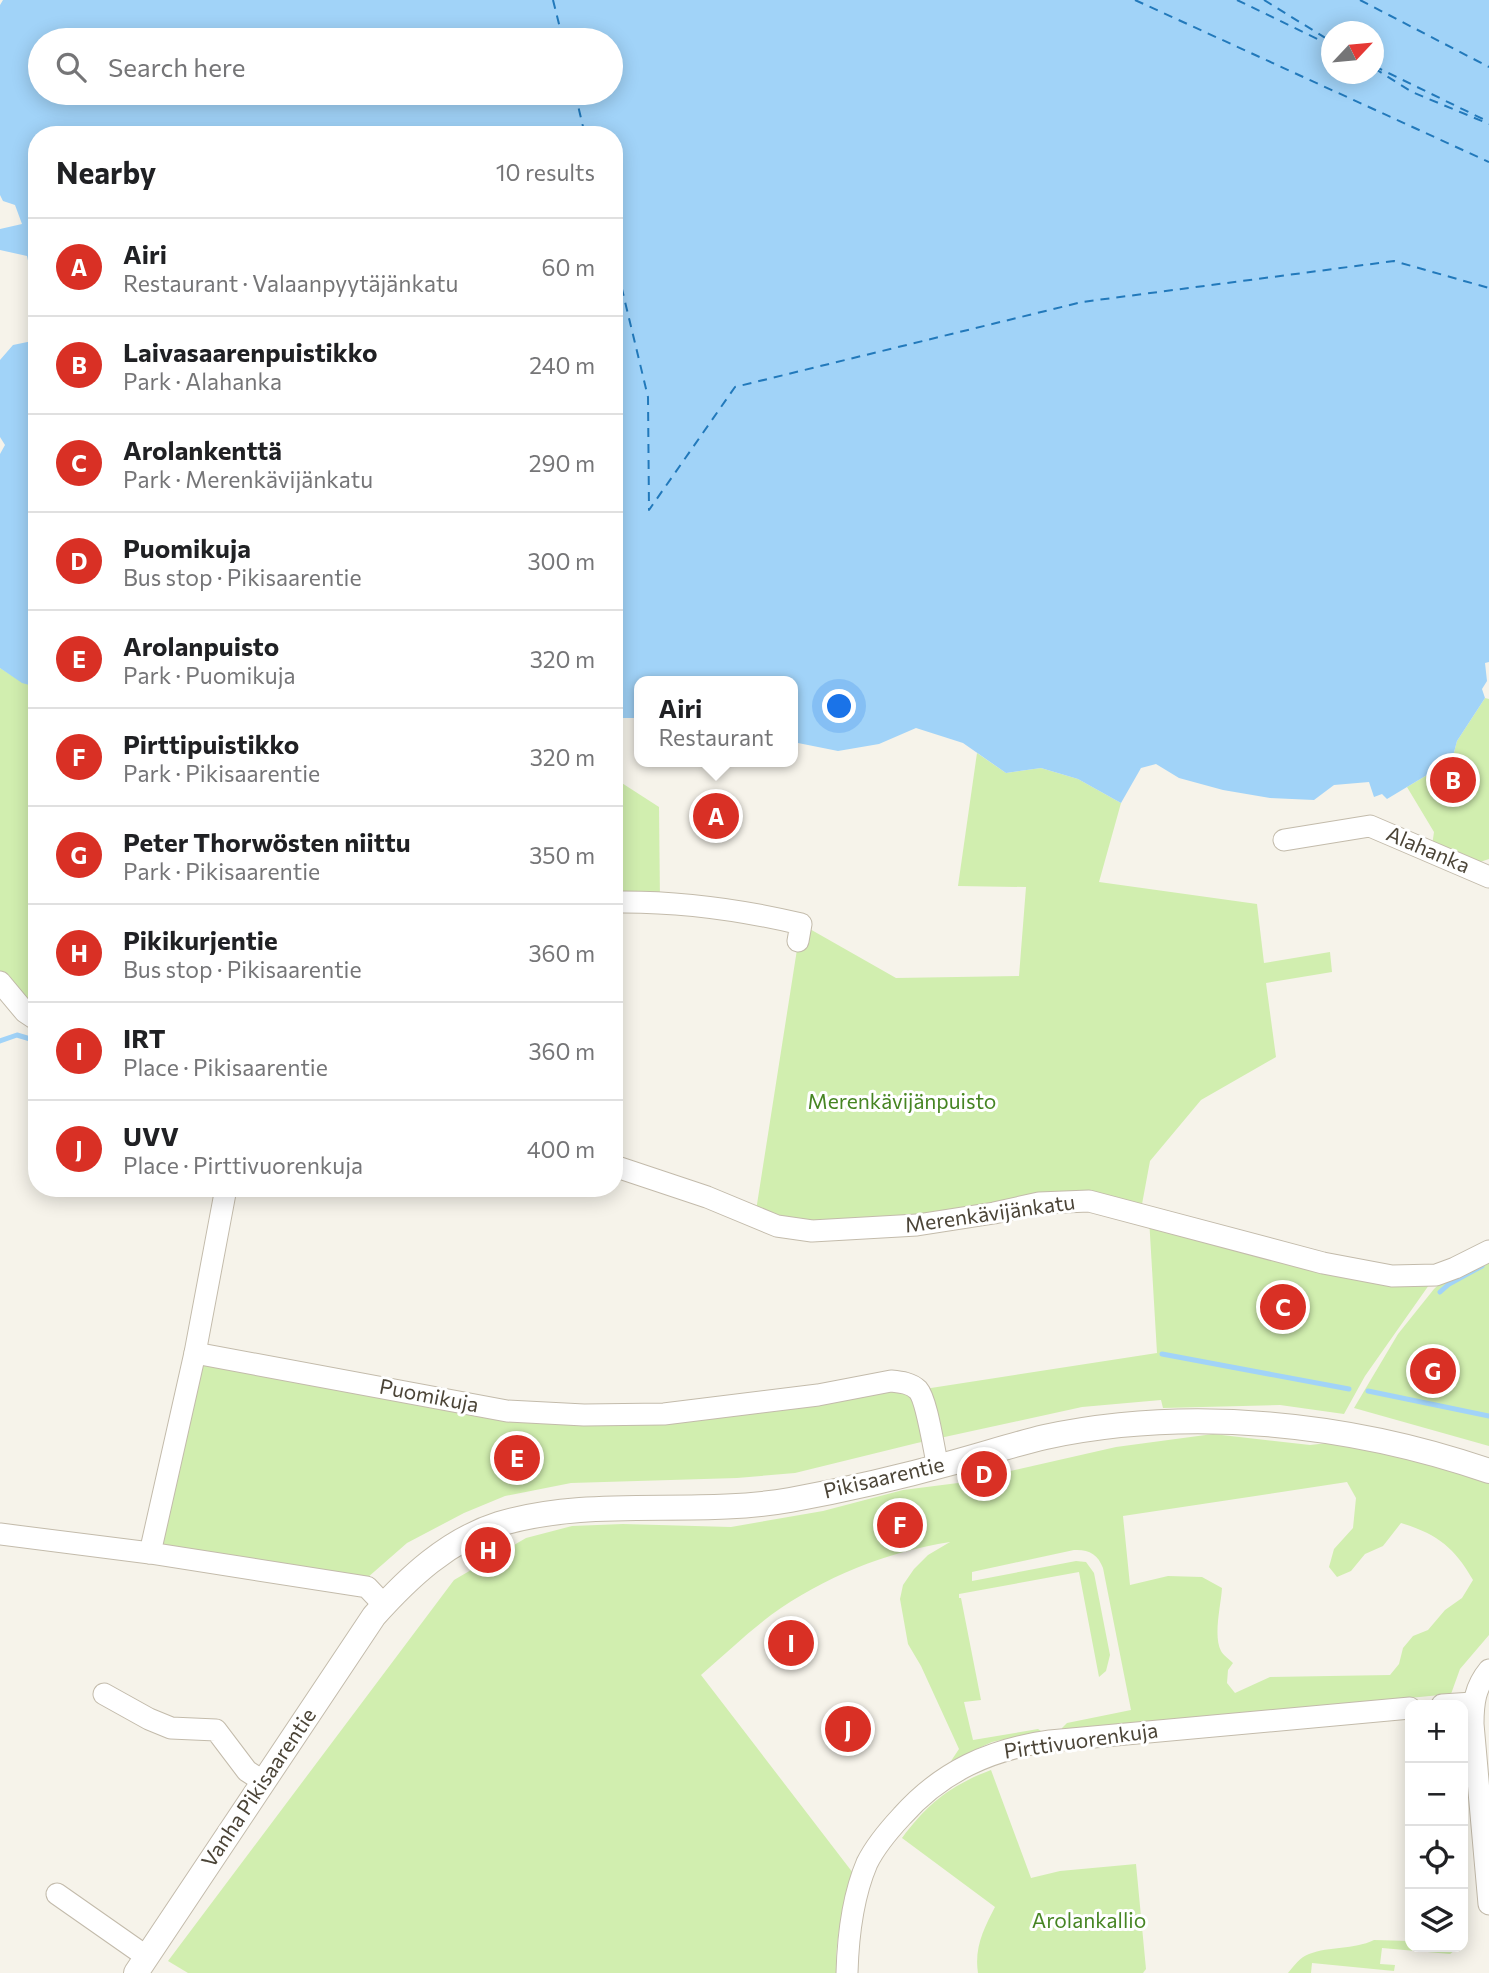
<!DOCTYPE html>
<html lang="en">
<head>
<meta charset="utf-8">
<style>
  :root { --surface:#fff; --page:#f6f6f6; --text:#202124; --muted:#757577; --line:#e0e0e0; --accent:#d93025 }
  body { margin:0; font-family:Commissioner,sans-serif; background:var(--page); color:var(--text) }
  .controls { position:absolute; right:21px; bottom:21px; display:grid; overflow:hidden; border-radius:14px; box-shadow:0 4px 18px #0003 }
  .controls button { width:63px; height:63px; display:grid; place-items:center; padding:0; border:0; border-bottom:2px solid var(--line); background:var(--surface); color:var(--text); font:35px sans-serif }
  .compass { position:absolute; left:1321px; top:21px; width:63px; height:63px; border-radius:50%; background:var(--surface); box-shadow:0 4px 18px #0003; rotate:64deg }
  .you { position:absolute; left:840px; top:707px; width:24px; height:24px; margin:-18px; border:5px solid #fff; border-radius:50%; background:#1a73e8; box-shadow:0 0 0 10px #1a73e833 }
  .badge { display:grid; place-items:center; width:46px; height:46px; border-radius:50%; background:var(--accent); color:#fff; font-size:23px; font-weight:700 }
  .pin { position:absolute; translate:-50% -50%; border:4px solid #fff; box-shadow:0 2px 7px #0006 }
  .popup { position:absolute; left:634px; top:676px; width:164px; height:91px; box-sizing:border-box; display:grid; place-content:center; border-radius:14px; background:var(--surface); filter:drop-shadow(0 2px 5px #0005); font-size:23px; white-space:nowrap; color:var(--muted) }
  .popup b { font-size:26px; color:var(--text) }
  .popup::after { content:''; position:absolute; left:50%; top:100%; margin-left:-14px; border:14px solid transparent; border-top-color:var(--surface) }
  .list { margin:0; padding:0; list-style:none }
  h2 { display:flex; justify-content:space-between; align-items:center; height:91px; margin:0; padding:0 28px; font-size:30px }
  h2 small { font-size:23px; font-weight:400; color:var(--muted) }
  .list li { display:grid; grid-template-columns:46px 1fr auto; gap:21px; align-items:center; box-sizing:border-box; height:98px; padding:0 28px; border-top:2px solid var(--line) }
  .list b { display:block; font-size:26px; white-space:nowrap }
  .list p { margin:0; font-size:23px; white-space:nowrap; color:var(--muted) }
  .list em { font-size:23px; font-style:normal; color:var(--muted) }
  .icon { flex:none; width:38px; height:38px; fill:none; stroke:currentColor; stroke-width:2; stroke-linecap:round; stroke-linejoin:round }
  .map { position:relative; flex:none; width:1489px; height:1973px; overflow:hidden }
  .search { position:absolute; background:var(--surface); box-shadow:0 4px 18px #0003; left:28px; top:28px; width:595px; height:77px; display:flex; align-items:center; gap:18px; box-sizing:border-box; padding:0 24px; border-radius:38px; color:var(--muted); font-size:26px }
  .panel { position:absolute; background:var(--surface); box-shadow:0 4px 18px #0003; left:28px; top:126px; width:595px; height:1071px; border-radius:28px }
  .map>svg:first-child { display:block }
</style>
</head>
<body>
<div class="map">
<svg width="1489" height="1973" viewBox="0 0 1489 1973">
  <rect width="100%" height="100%" fill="#f6f3ea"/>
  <g fill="#d1eeaf" fill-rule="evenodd">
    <polygon points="0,668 22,682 37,687 37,1020 0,981"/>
    <polygon points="1485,698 1489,699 1489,859 1471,865 1432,846 1434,832 1407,787 1452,760 1457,741"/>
    <polygon points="977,753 1006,773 1041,768 1078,779 1121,803 1099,882 1257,904 1264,963 1330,952 1332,972 1266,983 1276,1057 1201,1100 1150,1161 1140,1215 1089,1201 867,1229 755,1217 801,924 896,978 1019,976 1026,887 958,886"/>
    <polygon points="614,778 659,807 660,903 614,902"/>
    <polygon points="1149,1218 1436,1275 1365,1376 1344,1414 1280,1405 1163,1408 1161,1400 1082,1407 917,1443 795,1473 737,1478 571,1483 505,1496 464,1513 407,1543 367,1578 166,1549 161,1542 203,1361 509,1416 874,1389 918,1390 1157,1353"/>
    <polygon points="1489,1257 1489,1446 1354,1408 1398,1334 1434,1289 1446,1278"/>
    <path d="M 1213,1434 L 1310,1445 L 1337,1442 L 1374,1448 L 1489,1480 L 1489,1635 L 1460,1669 L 1451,1694 L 1062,1731 L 1062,1728 L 1067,1723 L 1131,1710 L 1103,1568 C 1098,1554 1088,1549 1074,1550 L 972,1572 L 972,1581 L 1076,1561 L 1086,1562 L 1094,1573 L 1110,1655 L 1106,1671 L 1099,1677 L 1079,1572 L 959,1594 L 959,1598 L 961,1598 L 981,1700 L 964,1702 L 973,1740 L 1038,1729 L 1041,1731 L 992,1742 L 951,1761 L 959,1749 L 921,1666 L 908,1644 L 900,1599 L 903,1585 L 914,1569 L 928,1555 L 950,1542 C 886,1552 824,1577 771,1615 C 747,1633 724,1655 701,1675 L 853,1873 C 843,1905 835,1939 836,1973 L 188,1973 L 168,1961 L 454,1580 L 526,1538 L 572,1526 L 623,1524 L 731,1527 L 823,1511 L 903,1490 L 958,1483 L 1116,1447 ZM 1347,1482 L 1356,1498 L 1353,1528 L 1334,1549 L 1329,1567 L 1337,1577 L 1351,1571 L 1365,1554 L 1383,1546 L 1401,1523 C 1437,1534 1454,1547 1473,1580 L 1462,1598 L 1445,1610 L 1428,1630 L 1413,1636 L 1403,1648 L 1399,1664 L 1390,1675 L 1270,1677 L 1235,1693 L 1227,1683 L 1228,1670 L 1233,1663 C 1229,1659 1223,1655 1221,1651 C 1213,1636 1221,1605 1222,1588 L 1202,1577 L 1168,1576 L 1130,1585 L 1123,1516 Z"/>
    <path d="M 991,1770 L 1031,1878 L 1060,1871 L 1136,1864 L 1146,1969 L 1143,1973 L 978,1973 C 974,1948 984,1928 995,1907 L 902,1838 C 927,1804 951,1785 991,1770 Z"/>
    <path d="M 1374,1940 L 1410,1941 L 1410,1947 L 1459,1947 L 1450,1954 L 1382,1948 L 1380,1964 L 1395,1965 L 1394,1971 L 1312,1963 L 1311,1973 L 1288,1973 C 1294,1966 1300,1957 1309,1954 C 1330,1946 1353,1950 1374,1940 Z"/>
  </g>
  <g fill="#a1d3f8" fill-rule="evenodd">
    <path d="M 3,0 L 1489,0 L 1489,662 L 1485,663 L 1487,681 L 1482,689 L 1485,698 L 1457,741 L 1452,760 L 1387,799 L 1382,794 L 1374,797 L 1369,782 L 1334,785 L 1314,800 L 1270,798 L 1223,790 L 1179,778 L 1156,764 L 1141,768 L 1121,803 L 1078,779 L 1041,768 L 1006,773 L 963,743 L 916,728 L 879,744 L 838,751 L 793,742 L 793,681 L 639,681 L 639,718 L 614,718 L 614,135 L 37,135 L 37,303 L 27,256 L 0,250 L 0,229 L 22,224 L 15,205 L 3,201 L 0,195 L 0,5 ZM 1332,32 L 1374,32 L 1374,74 L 1332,74 ZM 40,40 L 611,40 L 611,93 L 40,93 Z"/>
    <polygon points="37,340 37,687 22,683 0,668 0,454 5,445 0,437 0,360 13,345"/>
  </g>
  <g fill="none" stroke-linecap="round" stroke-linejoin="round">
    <g stroke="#a1d3f8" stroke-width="5">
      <polyline points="0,1041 17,1035 37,1041"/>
      <polyline points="1440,1292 1449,1284 1482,1266"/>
      <polyline points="1162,1354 1349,1389"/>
      <polyline points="1368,1391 1489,1416"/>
    </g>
    <g stroke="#2279bb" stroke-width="2" stroke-dasharray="9 7" stroke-linecap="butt">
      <polyline points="553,0 563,40"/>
      <polyline points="1135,0 1489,162"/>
      <polyline points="1237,0 1332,46"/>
      <polyline points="1264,0 1332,42"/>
      <polyline points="1360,0 1489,67"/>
      <polyline points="1374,66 1489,122"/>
      <polyline points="1374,68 1412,92 1489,124"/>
      <polyline points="575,93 585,135"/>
      <polyline points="614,256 648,397 649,510 735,387 1082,302 1394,261 1489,288"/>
    </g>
    <g stroke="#c3bbab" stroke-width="23">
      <g id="minor">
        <polyline points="1284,840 1370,826 1489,877"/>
        <path d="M 614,902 C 678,901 738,909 801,924 L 798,941"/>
        <polyline points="0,982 25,1012 37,1020"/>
        <polyline points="614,1166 707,1197 777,1226 812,1231 917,1225 994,1213 1039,1203 1089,1201 1323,1263 1392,1276 1436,1275 1455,1268 1489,1251"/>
        <path d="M 195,1353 L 507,1411 L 584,1415 L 664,1414 L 818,1395 L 891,1381 C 901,1382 911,1383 918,1390 C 927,1400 934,1451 938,1467"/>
        <polyline points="0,1534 150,1553 367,1587 384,1605"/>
        <polyline points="150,1553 195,1353 226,1188"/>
        <path d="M 1489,1670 C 1475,1687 1473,1703 1473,1724 L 1489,1904"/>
        <polyline points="104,1694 149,1719 171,1728 216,1730 247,1771 264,1782"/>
        <polyline points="1442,1705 1473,1703"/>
        <polyline points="57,1894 147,1957"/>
        <path d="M 847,1973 C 848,1936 852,1898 867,1863 C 876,1845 888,1831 902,1816 C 942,1771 991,1749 1050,1741 L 1410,1708"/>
      </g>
    </g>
    <g stroke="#c3bbab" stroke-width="26">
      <path id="tertiary" d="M 136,1973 L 374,1616 C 408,1578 448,1540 499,1524 C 593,1496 694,1517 790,1500 C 845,1490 901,1477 955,1462 C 985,1454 1015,1444 1045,1437 C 1190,1406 1350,1423 1489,1471"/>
    </g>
    <use href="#minor" stroke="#fff" stroke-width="21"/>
    <use href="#tertiary" stroke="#fff" stroke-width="24"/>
  </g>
  <g text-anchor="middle" stroke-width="6" stroke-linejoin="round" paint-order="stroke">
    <g font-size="21" fill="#4b4437" stroke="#fff">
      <text transform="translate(1428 850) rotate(23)" y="7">Alahanka</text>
      <text transform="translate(990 1214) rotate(-8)" y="7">Merenkävijänkatu</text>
      <text transform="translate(429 1396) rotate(11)" y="7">Puomikuja</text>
      <text transform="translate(884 1478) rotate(-13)" y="7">Pikisaarentie</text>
      <text transform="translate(1081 1741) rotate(-8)" y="7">Pirttivuorenkuja</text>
      <text transform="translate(259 1788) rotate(-56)" y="7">Vanha Pikisaarentie</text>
    </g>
    <g font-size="21" fill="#468523" stroke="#fff">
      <text x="902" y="1109">Merenkävijänpuisto</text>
      <text x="1089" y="1928">Arolankallio</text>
    </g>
  </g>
</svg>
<div class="controls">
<button>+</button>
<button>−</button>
<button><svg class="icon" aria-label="locate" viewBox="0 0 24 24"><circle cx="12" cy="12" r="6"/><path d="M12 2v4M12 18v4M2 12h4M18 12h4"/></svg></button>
<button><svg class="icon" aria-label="layers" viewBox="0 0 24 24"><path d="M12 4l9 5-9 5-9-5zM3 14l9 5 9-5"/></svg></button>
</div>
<svg class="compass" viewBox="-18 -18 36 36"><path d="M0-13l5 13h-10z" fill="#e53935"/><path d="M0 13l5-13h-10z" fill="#757577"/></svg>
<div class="you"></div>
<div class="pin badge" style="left:716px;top:816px">A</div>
<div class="popup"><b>Airi</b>Restaurant</div>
<div class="pin badge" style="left:1453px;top:780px">B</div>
<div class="pin badge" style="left:1283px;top:1307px">C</div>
<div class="pin badge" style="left:984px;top:1474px">D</div>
<div class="pin badge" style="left:517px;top:1458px">E</div>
<div class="pin badge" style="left:900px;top:1525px">F</div>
<div class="pin badge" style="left:1433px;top:1371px">G</div>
<div class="pin badge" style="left:488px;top:1550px">H</div>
<div class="pin badge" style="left:791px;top:1643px">I</div>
<div class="pin badge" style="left:848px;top:1729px">J</div>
<div class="search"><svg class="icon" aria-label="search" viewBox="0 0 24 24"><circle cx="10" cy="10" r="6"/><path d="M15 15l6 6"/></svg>Search here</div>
<section class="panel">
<h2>Nearby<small>10 results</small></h2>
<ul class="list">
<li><span class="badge">A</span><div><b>Airi</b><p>Restaurant · Valaanpyytäjänkatu</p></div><em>60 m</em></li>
<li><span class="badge">B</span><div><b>Laivasaarenpuistikko</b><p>Park · Alahanka</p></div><em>240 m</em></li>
<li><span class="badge">C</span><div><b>Arolankenttä</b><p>Park · Merenkävijänkatu</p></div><em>290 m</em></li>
<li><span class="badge">D</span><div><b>Puomikuja</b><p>Bus stop · Pikisaarentie</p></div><em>300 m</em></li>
<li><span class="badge">E</span><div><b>Arolanpuisto</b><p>Park · Puomikuja</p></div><em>320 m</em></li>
<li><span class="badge">F</span><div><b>Pirttipuistikko</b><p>Park · Pikisaarentie</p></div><em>320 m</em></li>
<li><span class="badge">G</span><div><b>Peter Thorwösten niittu</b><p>Park · Pikisaarentie</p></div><em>350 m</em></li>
<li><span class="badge">H</span><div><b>Pikikurjentie</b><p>Bus stop · Pikisaarentie</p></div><em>360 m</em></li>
<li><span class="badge">I</span><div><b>IRT</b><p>Place · Pikisaarentie</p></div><em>360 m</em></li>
<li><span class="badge">J</span><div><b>UVV</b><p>Place · Pirttivuorenkuja</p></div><em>400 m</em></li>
</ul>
</section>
</div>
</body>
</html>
